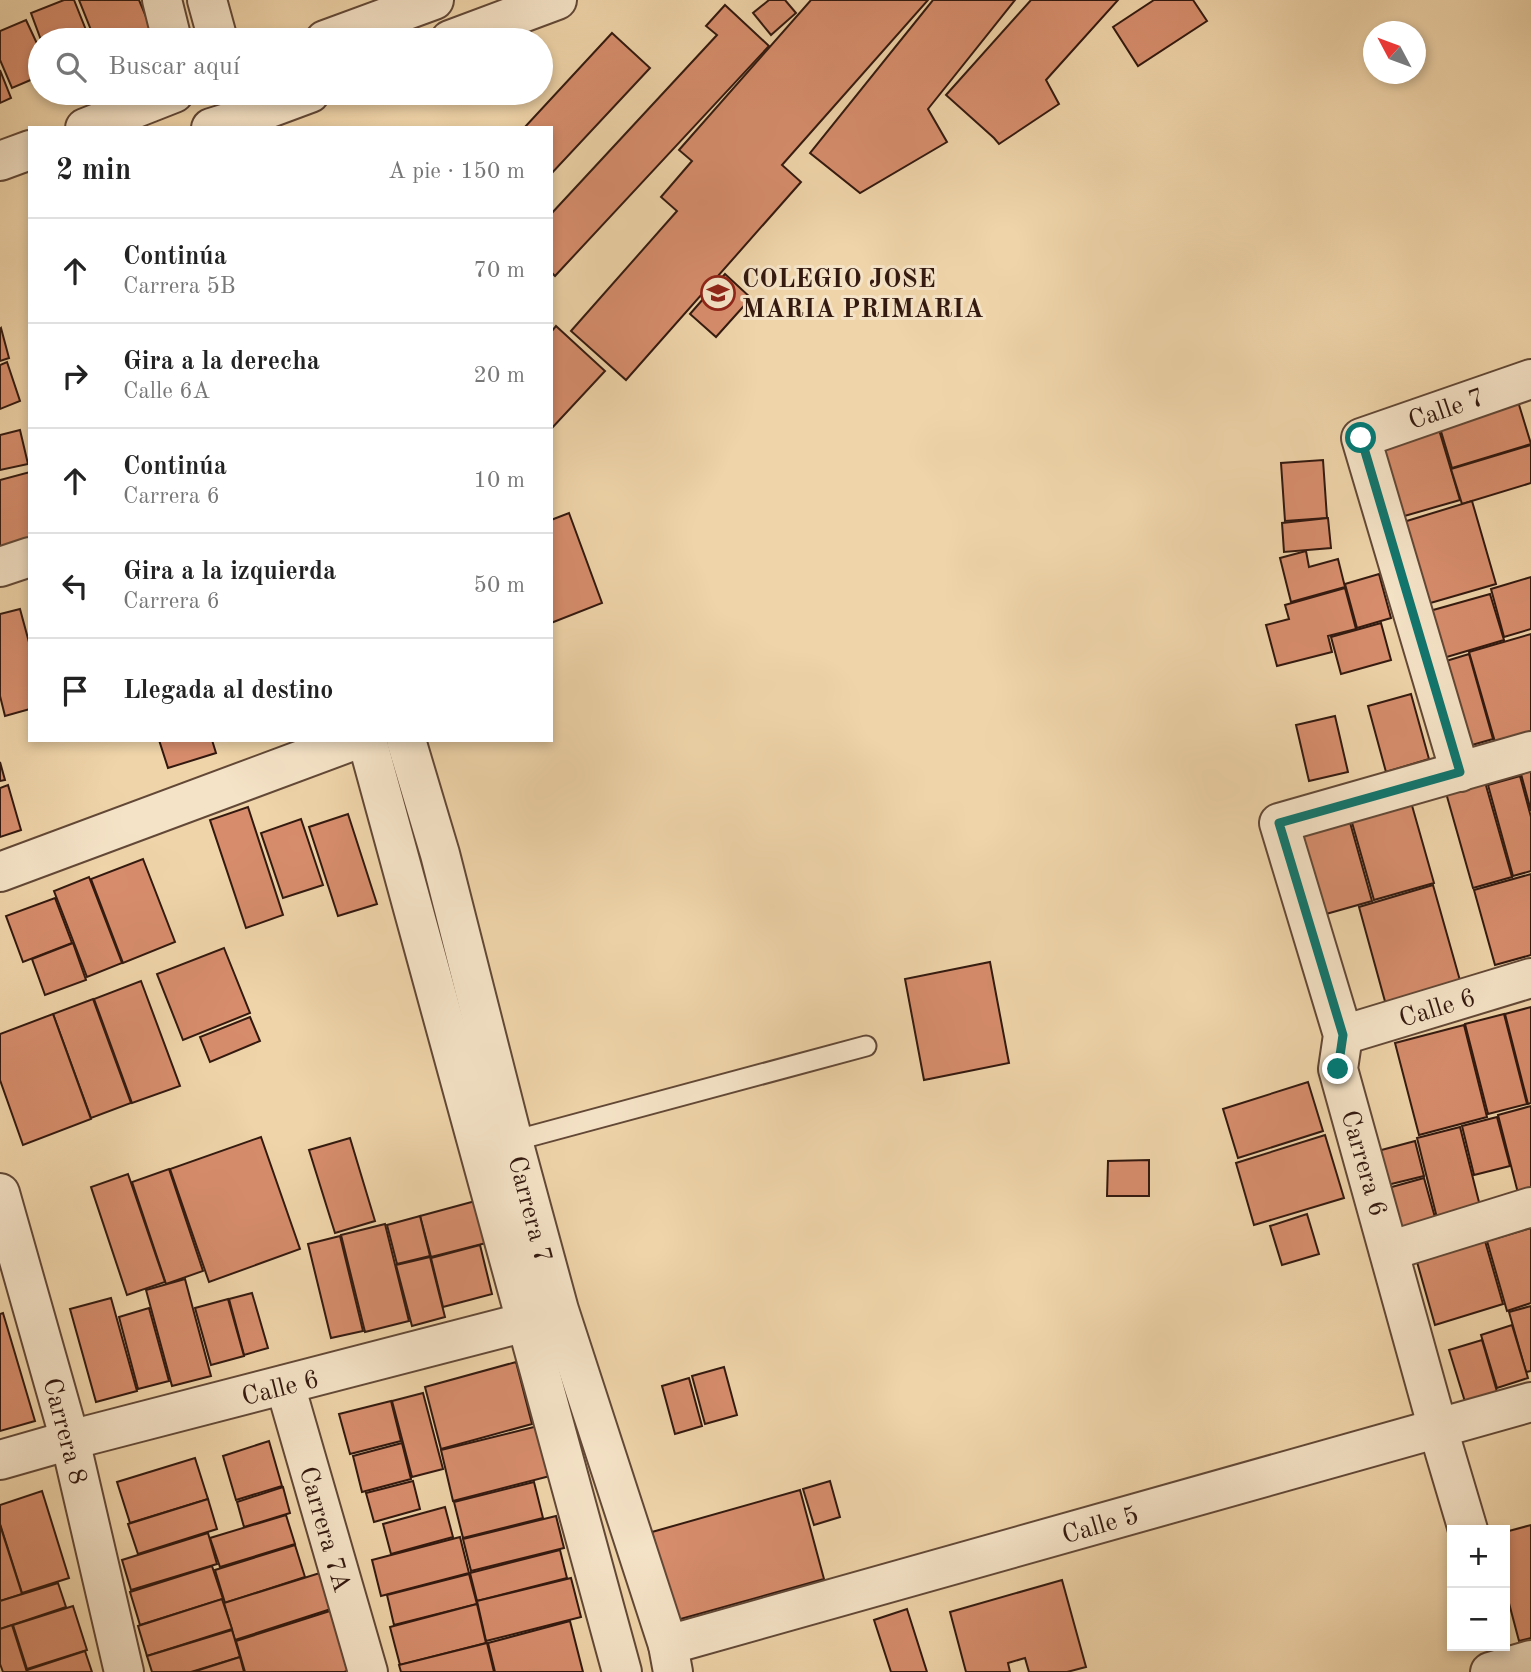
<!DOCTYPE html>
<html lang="es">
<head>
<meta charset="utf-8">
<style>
  :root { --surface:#fff; --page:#f6f6f6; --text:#222; --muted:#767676; --line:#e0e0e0 }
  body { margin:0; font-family:"Old Standard TT",serif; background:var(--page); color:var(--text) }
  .controls { position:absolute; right:21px; bottom:21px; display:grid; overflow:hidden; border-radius:0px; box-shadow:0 4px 10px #0003 }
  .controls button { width:63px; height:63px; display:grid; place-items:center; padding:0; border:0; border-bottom:2px solid var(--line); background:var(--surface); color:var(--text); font:35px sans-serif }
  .compass { position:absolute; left:1363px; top:21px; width:63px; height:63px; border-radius:50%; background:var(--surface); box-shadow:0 4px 10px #0003; rotate:311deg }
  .stop { position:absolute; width:21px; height:21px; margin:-16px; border:5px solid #0f766e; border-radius:50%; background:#fff }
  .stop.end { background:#0f766e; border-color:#fff; box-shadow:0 2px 7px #0008 }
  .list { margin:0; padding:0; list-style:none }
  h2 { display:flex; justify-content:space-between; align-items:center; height:91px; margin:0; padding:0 28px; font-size:30px }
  h2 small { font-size:23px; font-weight:400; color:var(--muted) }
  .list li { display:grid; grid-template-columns:46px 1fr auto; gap:21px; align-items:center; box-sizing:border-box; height:105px; padding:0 28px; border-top:2px solid var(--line) }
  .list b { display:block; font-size:26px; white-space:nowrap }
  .list p { margin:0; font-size:23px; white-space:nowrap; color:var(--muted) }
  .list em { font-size:23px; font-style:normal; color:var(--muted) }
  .icon { flex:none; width:38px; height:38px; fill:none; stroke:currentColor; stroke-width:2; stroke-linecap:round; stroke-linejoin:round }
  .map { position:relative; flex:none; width:1531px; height:1672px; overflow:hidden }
  .search { position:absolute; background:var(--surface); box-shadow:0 4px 10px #0003; left:28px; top:28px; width:525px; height:77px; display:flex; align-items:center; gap:18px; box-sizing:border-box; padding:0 24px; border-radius:38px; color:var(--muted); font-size:26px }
  .panel { position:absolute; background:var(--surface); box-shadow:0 4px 10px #0003; left:28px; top:126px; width:525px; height:616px; border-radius:0px }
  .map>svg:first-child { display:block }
</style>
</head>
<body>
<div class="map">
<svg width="1531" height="1672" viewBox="0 0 1531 1672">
  <rect width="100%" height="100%" fill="#efd4a9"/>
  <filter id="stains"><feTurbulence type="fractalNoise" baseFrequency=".00286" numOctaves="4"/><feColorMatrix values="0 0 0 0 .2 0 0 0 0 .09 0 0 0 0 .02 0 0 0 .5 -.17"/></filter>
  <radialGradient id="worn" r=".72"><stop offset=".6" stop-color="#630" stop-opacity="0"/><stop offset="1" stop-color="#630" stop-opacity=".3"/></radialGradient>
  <g fill="#d78d6c" stroke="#33190f" stroke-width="2">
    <polygon points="64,0 74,0 90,40 41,40 31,13"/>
    <polygon points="79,0 139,0 155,38 150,40 95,40"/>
    <polygon points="769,0 785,0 796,13 771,35 753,13"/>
    <polygon points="811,0 928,0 782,165 801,182 626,380 571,331 677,211 661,197 692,161 679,150"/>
    <polygon points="933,0 1015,0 928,109 947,142 860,193 810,153"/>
    <polygon points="1031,0 1118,0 1046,80 1059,104 999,144 994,138 946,95"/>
    <polygon points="1154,0 1193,0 1207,21 1138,66 1113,27"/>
    <polygon points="725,5 769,46 555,276 551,272 551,214 717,35 706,26"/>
    <polygon points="26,20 40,50 40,76 12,88 0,60 0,31"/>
    <polygon points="612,33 650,68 551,174 551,128 524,128"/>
    <polygon points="0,70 11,98 0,103"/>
    <polygon points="725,274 751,298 716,337 690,314"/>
    <polygon points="556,326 605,371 552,428 551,332"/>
    <polygon points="1,328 9,358 0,361 0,329"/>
    <polygon points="7,362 20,401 0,409 0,365"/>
    <polygon points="1516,395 1531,444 1452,468 1437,418"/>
    <polygon points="1437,423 1460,500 1401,517 1379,441"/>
    <polygon points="20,430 28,464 0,470 0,435"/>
    <polygon points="1531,445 1531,483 1462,504 1451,469"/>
    <polygon points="1323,460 1327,518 1285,521 1281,463"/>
    <polygon points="30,472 30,544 0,552 0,480"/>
    <polygon points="1472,501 1496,584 1420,606 1397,524"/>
    <polygon points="569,513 602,603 551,623 551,520"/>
    <polygon points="1328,518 1331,548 1284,552 1282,523"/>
    <polygon points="1306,551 1309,567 1338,559 1345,587 1291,602 1280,558"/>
    <polygon points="1379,574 1391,618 1357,628 1345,584"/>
    <polygon points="1531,577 1531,629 1504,637 1491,589"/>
    <polygon points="1345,588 1356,629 1328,636 1332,652 1277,666 1266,625 1289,619 1285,605"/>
    <polygon points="1490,594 1504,640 1440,659 1426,612"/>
    <polygon points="20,609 30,646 30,709 5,716 0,696 0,614"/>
    <polygon points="1381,623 1391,660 1341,674 1331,637"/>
    <polygon points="1531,634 1531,731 1495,742 1469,652"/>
    <polygon points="1469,654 1493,739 1458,749 1433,665"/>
    <polygon points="1411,694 1429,759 1386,772 1368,706"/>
    <polygon points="1335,716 1348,772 1309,781 1296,725"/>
    <polygon points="159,740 212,740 216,753 168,768"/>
    <polygon points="0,762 5,780 0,781"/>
    <polygon points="1531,771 1531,811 1521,774"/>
    <polygon points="1520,776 1531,817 1531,871 1513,876 1488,785"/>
    <polygon points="1485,782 1512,877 1473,888 1446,793"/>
    <polygon points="8,785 21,830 0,837 0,788"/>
    <polygon points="1409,795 1434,883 1374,900 1349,812"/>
    <polygon points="248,807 283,915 246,928 210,820"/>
    <polygon points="348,814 377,904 338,916 309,827"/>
    <polygon points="301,819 323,885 283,898 261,833"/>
    <polygon points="1349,819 1372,901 1319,916 1296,834"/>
    <polygon points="143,859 175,942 123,963 91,879"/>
    <polygon points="1531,874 1531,955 1495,965 1474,890"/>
    <polygon points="89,877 122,963 87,977 54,891"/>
    <polygon points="1433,885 1461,984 1386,1005 1359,907"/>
    <polygon points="55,898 72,943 23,962 6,916"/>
    <polygon points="73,943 86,980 45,995 32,959"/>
    <polygon points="224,948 250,1013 183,1040 157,974"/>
    <polygon points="990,962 1009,1063 924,1080 905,979"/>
    <polygon points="141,981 180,1086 132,1103 94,999"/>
    <polygon points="93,999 131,1103 91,1118 53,1014"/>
    <polygon points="1531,1007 1531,1103 1528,1104 1505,1014"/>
    <polygon points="53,1014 91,1119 23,1145 0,1080 0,1034"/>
    <polygon points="1504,1014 1527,1104 1488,1114 1465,1024"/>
    <polygon points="250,1017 260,1041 210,1062 200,1037"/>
    <polygon points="1464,1025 1487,1117 1419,1135 1395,1043"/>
    <polygon points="1308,1082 1323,1131 1238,1158 1223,1109"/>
    <polygon points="1531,1106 1531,1190 1518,1193 1498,1115"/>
    <polygon points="1497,1117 1510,1166 1474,1175 1462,1126"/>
    <polygon points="1460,1127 1480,1206 1437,1218 1417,1138"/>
    <polygon points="1325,1135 1344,1198 1254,1225 1236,1163"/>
    <polygon points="261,1137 300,1249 209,1282 170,1169"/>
    <polygon points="350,1138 375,1221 335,1233 309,1150"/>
    <polygon points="1415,1141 1424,1176 1383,1186 1374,1152"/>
    <polygon points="1149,1160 1149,1196 1107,1196 1108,1161"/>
    <polygon points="169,1169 203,1271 166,1284 132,1182"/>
    <polygon points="128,1174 165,1282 127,1295 91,1187"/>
    <polygon points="1424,1178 1436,1221 1392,1233 1381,1190"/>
    <polygon points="479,1200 490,1242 431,1257 420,1216"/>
    <polygon points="1307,1214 1319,1254 1282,1265 1270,1226"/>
    <polygon points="420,1216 430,1256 397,1264 387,1225"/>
    <polygon points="385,1224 409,1321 365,1332 341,1235"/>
    <polygon points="1531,1228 1531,1303 1507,1311 1487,1241"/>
    <polygon points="340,1236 363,1331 331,1338 308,1244"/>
    <polygon points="1485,1241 1503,1304 1435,1325 1417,1262"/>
    <polygon points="480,1245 492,1294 443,1307 431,1258"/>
    <polygon points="430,1257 445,1317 412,1326 396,1265"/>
    <polygon points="185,1279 211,1376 172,1386 146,1290"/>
    <polygon points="252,1293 268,1348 244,1355 229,1299"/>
    <polygon points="111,1298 137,1391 96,1402 70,1309"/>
    <polygon points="228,1299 244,1356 211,1365 195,1308"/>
    <polygon points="1531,1306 1531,1371 1526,1372 1509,1312"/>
    <polygon points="149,1308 169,1381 138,1389 119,1317"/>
    <polygon points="3,1313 35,1421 0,1431 0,1314"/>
    <polygon points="1512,1325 1528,1378 1497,1388 1481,1335"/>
    <polygon points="1482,1340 1498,1395 1466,1405 1449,1350"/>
    <polygon points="516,1362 532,1424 441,1449 425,1387"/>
    <polygon points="724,1367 737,1415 705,1424 692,1376"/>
    <polygon points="689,1378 702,1426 675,1434 662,1386"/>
    <polygon points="423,1393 443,1469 412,1477 392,1401"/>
    <polygon points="391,1401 401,1441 350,1454 339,1414"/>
    <polygon points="538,1426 550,1476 453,1501 441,1450"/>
    <polygon points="269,1441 282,1486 236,1500 223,1456"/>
    <polygon points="402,1443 411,1479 362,1492 353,1456"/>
    <polygon points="195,1458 208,1499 130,1523 117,1482"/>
    <polygon points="413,1481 420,1509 374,1522 366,1493"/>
    <polygon points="830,1481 840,1517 814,1525 803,1489"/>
    <polygon points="534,1482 543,1518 463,1538 454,1502"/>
    <polygon points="283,1487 290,1513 244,1527 237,1502"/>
    <polygon points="800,1490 824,1579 677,1620 652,1532"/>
    <polygon points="42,1491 69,1578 22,1593 0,1524 0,1505"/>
    <polygon points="208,1499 217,1529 138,1554 128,1524"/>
    <polygon points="445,1507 453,1537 391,1554 383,1524"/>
    <polygon points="286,1515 295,1544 220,1567 210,1538"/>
    <polygon points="556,1516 564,1548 471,1571 463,1539"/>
    <polygon points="0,1525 22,1594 0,1601"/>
    <polygon points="1531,1525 1531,1638 1519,1641 1505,1588 1505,1532"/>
    <polygon points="208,1533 217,1564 131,1590 122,1560"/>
    <polygon points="460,1537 469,1573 381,1596 372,1560"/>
    <polygon points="295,1545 305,1577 225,1603 215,1570"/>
    <polygon points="560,1550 567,1578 477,1601 470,1573"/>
    <polygon points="212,1566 223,1599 140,1625 130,1592"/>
    <polygon points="323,1572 334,1608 235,1640 224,1603"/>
    <polygon points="469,1574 477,1604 394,1625 387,1595"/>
    <polygon points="571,1578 581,1617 486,1641 477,1601"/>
    <polygon points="1062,1580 1086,1667 1067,1672 1029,1672 1025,1658 1008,1663 1010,1672 966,1672 950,1612"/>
    <polygon points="58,1583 66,1607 0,1629 0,1601"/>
    <polygon points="222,1599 232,1629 147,1656 138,1626"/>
    <polygon points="477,1604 486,1643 400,1665 390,1627"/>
    <polygon points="73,1606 87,1650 27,1669 13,1625"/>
    <polygon points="907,1609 927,1672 891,1672 874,1620"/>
    <polygon points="333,1610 351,1670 344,1672 245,1672 236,1641"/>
    <polygon points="570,1621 583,1672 495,1672 488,1643"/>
    <polygon points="12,1625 27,1672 3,1672 0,1664 0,1629"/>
    <polygon points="232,1630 240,1657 191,1672 152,1672 147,1656"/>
    <polygon points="487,1643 494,1672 401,1672 399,1665"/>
    <polygon points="85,1651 92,1672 28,1672 27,1670"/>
    <polygon points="240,1657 244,1672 193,1672"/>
  </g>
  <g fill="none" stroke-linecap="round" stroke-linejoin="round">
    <g stroke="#624836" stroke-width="23">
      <polyline id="lane" points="513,1141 866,1046"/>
    </g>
    <g stroke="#624836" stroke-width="42">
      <g id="street">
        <polyline points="162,0 172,40"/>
        <polyline points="207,0 218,40"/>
        <polyline points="325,40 434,0"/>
        <polyline points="450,40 557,0"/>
        <polyline points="85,128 174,93"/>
        <polyline points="211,128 240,119 310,93"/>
        <polyline points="0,161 30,150"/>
        <polyline points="0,567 30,557"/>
        <polyline points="367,740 622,1672"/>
        <polyline points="406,740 440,854 513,1141 559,1310 668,1645 673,1672"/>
        <polyline points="1460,772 1361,438 1531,379"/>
        <polyline points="0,872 355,740"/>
        <polyline points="1343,1035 1531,978"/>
        <polyline points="0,1193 70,1440 124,1672"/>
        <polyline points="1389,1251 1531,1207"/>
        <polyline points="285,1385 368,1672"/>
        <polyline points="0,1460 70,1440 526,1322 550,1313"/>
        <polyline points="1468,1530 1438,1429 1338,1069 1343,1035 1279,823 1531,751"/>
        <polyline points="668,1645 1531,1402"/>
        <polyline points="1490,1672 1531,1660"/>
      </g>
    </g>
    <use href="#lane" stroke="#f5e3c7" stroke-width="19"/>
    <use href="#street" stroke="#f5e3c7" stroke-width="38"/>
  </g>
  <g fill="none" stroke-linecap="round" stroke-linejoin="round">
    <polyline stroke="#0f766e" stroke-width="9" points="1338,1069 1343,1035 1279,823 1460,772 1361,438"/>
  </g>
  <defs>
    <g id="school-ring" transform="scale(1.75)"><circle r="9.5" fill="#f5e3c7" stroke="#8f2418" stroke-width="1.5"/><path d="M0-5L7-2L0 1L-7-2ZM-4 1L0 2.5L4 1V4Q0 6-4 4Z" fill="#8f2418"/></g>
  </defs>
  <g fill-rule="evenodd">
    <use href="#school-ring" x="718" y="293"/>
  </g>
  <g text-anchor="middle" stroke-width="6" stroke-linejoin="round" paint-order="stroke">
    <g font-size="26" font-weight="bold" fill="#33190f" stroke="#f5e3c7" text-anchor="start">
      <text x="742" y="287">COLEGIO JOSE<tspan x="742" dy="30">MARIA PRIMARIA</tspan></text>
    </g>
    <g font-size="26" fill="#33190f" stroke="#f5e3c7">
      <text transform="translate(1446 408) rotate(-19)" y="9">Calle 7</text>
      <text transform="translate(1437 1007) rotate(-17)" y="9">Calle 6</text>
      <text transform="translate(1365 1163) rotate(74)" y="9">Carrera 6</text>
      <text transform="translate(531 1209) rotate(75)" y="9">Carrera 7</text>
      <text transform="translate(280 1387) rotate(-14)" y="9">Calle 6</text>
      <text transform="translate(66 1431) rotate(75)" y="9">Carrera 8</text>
      <text transform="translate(1100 1524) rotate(-16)" y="9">Calle 5</text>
      <text transform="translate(326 1529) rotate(74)" y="9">Carrera 7A</text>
    </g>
  </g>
  <rect width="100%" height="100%" filter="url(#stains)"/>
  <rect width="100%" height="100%" fill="url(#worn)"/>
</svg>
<div class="controls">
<button>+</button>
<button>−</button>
</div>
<svg class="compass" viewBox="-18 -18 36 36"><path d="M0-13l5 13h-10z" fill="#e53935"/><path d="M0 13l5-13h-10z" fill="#767676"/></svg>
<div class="stop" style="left:1361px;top:438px"></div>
<div class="stop end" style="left:1338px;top:1069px"></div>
<div class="search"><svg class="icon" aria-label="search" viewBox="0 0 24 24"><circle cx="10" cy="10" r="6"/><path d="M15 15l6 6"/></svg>Buscar aquí</div>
<section class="panel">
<h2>2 min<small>A pie · 150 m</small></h2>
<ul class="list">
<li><svg class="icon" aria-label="ahead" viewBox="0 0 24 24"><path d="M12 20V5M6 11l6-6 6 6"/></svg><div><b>Continúa</b><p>Carrera 5B</p></div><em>70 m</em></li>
<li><svg class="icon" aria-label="right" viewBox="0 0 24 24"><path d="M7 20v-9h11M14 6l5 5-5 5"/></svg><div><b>Gira a la derecha</b><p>Calle 6A</p></div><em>20 m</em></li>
<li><svg class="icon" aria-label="ahead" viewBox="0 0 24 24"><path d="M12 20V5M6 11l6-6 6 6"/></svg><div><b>Continúa</b><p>Carrera 6</p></div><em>10 m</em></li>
<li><svg class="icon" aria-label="left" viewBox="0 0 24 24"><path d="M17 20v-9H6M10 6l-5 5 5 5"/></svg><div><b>Gira a la izquierda</b><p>Carrera 6</p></div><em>50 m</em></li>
<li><svg class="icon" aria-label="arrive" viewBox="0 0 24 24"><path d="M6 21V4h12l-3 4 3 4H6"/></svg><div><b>Llegada al destino</b></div></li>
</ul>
</section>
</div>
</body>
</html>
